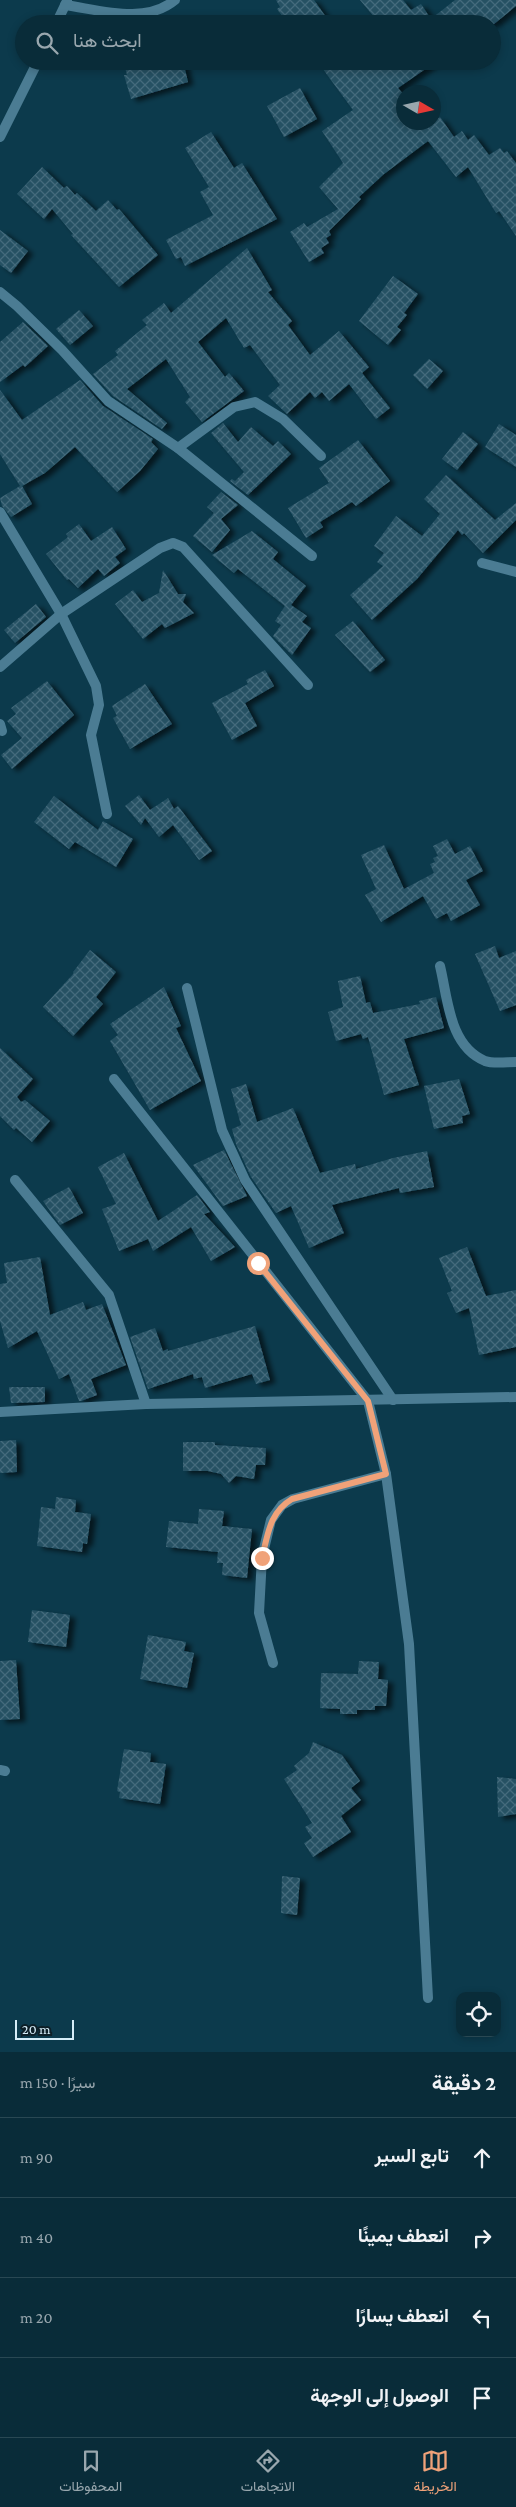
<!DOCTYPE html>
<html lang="ar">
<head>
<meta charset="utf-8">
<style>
  :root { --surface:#092c39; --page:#123441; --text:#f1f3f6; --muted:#99a7ae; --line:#294853; --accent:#f0a279 }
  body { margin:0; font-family:"Crimson Pro",Vazirmatn,serif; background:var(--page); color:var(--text); direction:rtl }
  .controls { position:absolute; right:15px; bottom:15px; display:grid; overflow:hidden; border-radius:10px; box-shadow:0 2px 8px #0003 }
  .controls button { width:45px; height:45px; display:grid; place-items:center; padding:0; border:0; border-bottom:1px solid var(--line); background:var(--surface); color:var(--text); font:25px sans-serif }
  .compass { position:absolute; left:396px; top:85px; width:45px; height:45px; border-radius:50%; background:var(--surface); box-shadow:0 2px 8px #0003; rotate:99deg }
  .scale { position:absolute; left:15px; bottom:12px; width:59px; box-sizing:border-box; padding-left:5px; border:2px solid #d5ecf7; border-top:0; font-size:14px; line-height:18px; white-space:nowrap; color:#d5ecf7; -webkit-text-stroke:4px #0d1f27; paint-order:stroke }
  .stop { position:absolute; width:15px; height:15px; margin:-11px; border:4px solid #f0a279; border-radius:50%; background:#fff }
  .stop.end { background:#f0a279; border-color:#fff; box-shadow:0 1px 5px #0008 }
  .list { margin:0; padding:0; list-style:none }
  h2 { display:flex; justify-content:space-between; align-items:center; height:65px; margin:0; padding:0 20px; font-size:21px }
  h2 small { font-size:16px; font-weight:400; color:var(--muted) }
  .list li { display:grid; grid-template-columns:32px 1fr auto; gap:15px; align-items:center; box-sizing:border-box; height:80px; padding:0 20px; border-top:1px solid var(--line) }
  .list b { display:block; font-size:19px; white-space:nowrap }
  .list em { font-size:16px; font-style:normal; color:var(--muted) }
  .icon { flex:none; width:28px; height:28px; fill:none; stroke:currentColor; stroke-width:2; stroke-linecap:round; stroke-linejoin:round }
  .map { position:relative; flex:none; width:516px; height:2052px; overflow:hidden; direction:ltr }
  .search { position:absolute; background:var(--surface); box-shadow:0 2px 8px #0003; left:15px; right:15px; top:15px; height:55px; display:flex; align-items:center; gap:12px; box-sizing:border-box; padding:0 18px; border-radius:28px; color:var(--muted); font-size:19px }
  .sheet { height:385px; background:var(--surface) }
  nav { display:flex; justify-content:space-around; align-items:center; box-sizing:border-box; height:70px; border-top:1px solid var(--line); background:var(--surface); font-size:14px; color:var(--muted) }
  nav a { display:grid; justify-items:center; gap:2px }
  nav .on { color:var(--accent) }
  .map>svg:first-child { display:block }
</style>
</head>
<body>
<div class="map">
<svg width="516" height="2052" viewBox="0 0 516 2052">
  <defs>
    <pattern id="building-cross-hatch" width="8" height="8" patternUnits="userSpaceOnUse" patternTransform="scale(1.25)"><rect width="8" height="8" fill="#255164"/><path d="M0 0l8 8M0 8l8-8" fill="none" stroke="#446a7b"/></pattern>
    <filter id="shadow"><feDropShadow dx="5.5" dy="3" stdDeviation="2.5" flood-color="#0009"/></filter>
  </defs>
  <rect width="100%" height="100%" fill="#0c3a4c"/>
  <g fill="url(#building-cross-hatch)" filter="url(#shadow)">
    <polygon points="276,0 314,0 331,24 288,24 277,9 280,7"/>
    <polygon points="360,0 403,0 411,10 421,4 431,19 455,0 516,0 516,6 494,24 380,24"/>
    <polygon points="134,61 183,61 188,82 131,99 124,75 127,75 124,64"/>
    <polygon points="317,61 437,61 398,88 404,95 404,122 434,122 440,117 454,137 462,131 468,140 474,135 489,155 500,148 504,153 507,151 516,163 516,236 499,211 496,213 468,167 456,177 428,141 384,174 359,197 361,199 329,231 331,235 326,238 329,243 321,248 324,253 309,262 290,232 304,223 307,227 338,209 319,187 343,163 322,131 353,110"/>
    <polygon points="300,88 317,119 284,137 267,106"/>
    <polygon points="211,132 234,168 242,163 277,219 185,266 181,257 176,259 166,240 213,215 200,192 209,187 185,148"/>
    <polygon points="42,167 64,188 67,186 75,195 77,193 96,211 108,200 117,210 119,209 158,255 119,287 71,235 73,234 52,209 44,219 17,194"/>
    <polygon points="0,230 28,251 11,273 0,265"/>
    <polygon points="247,248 272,290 268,292 292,321 288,325 310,355 339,331 369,367 362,373 390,408 376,419 349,384 329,401 322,392 315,398 310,392 287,414 268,396 280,385 250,345 244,348 226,318 198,342 225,377 229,373 244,391 202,422 185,402 190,397 166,359 127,389 167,423 162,429 113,396 93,374 118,355 115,351 147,325 142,320 164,303 171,313"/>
    <polygon points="393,276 418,294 404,313 407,315 397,327 401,330 388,345 359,321"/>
    <polygon points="79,310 93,326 70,345 56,329"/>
    <polygon points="23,322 48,346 25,367 23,365 0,382 0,342"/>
    <polygon points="429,359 443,371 427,389 413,375"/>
    <polygon points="80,380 103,406 153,439 151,442 158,449 140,471 117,492 75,447 45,473 22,486 32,504 11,517 2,506 0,498 20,486 0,454 0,390 22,420"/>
    <polygon points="223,423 238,442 251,427 273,446 278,441 291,454 248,495 230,481 232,479 235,481 244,472 211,433"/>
    <polygon points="499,424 516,435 516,467 485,447"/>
    <polygon points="463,432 478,444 457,470 442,459"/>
    <polygon points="358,440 390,481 356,506 352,502 320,522 323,527 306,538 288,508 329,483 319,468"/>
    <polygon points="446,475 495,520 516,503 516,520 483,553 464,533 462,535 458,530 417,579 372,620 350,595 383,566 377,562 384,553 374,546 396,516 422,536 440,514 424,499"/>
    <polygon points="221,492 238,505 221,519 230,530 212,552 193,536 214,513 207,507"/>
    <polygon points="79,524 91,541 112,527 126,549 115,557 120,563 104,576 98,569 78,588 69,579 67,580 46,554 68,537 66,534"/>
    <polygon points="252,531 278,552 273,559 306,586 291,605 307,616 302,622 311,628 292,655 273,636 281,625 275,621 285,606 238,569 234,573 212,555"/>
    <polygon points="163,570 178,594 186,594 183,602 194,613 165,628 162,624 143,639 115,604 133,590 142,602 159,593"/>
    <polygon points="36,604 46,617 15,643 4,630"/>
    <polygon points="353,621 385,660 370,672 335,635"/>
    <polygon points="265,670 274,686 245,703 257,726 232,740 212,703 248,684 246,680"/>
    <polygon points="47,681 74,715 12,769 1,755 22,738 7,721 16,714 11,708"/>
    <polygon points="145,684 172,724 130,749 113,718 117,716 112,706"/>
    <polygon points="139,795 150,810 168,798 174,809 178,806 212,851 199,860 173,825 159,837 145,818 141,825 125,806"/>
    <polygon points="54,796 98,830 103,821 133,839 116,867 75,842 69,849 34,822"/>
    <polygon points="447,839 455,854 470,846 483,871 466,880 480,905 451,921 447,913 436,919 423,896 381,922 365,895 376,889 361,855 384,845 404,889 434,873 430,864 435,862 433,858 438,856 433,846"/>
    <polygon points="495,946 499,958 516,951 516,1005 500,1011 475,954"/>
    <polygon points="90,950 116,972 96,997 103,1004 73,1036 43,1007 74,973 73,972"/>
    <polygon points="360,976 366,1003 370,1002 373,1013 420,1004 419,1001 436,997 444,1028 404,1039 419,1085 384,1095 368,1037 363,1039 361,1034 336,1041 328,1012 343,1007 338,981"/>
    <polygon points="164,987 181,1026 176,1028 201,1081 150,1110 110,1041 118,1035 110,1024"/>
    <polygon points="0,1048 33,1079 17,1097 21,1102 25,1100 50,1121 32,1142 16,1128 14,1130 0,1116"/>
    <polygon points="459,1079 470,1114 462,1116 463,1123 434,1129 424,1086"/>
    <polygon points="246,1084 257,1122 293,1108 320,1173 355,1164 356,1169 393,1158 427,1151 434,1187 400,1193 399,1188 332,1205 344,1233 309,1248 291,1206 276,1213 251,1177 236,1144 232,1129 241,1125 231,1089"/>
    <polygon points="224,1150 247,1196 223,1206 193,1165"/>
    <polygon points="124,1153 158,1221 197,1195 210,1212 204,1214 235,1247 211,1261 191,1227 153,1251 148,1239 119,1251 102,1209 116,1204 98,1167"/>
    <polygon points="69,1187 83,1213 60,1225 43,1201"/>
    <polygon points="467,1247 486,1296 516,1290 516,1347 479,1355 469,1308 456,1313 447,1293 452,1291 439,1258"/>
    <polygon points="40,1257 50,1315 83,1302 86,1310 102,1304 126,1365 91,1379 97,1395 81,1401 79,1401 69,1374 59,1379 37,1331 8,1348 0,1321 0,1284 7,1283 4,1263"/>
    <polygon points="255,1326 270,1380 256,1384 252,1374 205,1388 202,1377 194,1379 193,1374 148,1389 130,1337 155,1328 163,1351 168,1349 168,1351"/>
    <polygon points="9,1387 45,1387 45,1402 11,1403"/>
    <polygon points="16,1440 17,1472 0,1473 0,1441"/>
    <polygon points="183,1442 215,1442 215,1445 266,1448 265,1465 256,1465 254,1479 236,1476 229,1483 221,1474 208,1471 183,1471"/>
    <polygon points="56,1497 76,1500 75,1512 91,1514 87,1544 83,1543 82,1552 37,1546 41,1507 55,1509"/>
    <polygon points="199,1509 224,1511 222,1526 252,1529 247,1578 222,1575 223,1563 217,1563 218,1552 166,1547 169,1521 198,1524"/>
    <polygon points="32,1610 70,1615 66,1647 28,1642"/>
    <polygon points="148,1635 186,1642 184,1651 194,1653 187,1688 140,1679"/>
    <polygon points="16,1660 20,1719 0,1720 0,1661"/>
    <polygon points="359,1661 379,1662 378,1679 388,1680 386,1706 375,1706 375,1710 357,1710 357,1714 340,1714 340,1709 320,1708 321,1673 358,1674"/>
    <polygon points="313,1742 342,1755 360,1781 351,1788 361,1800 341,1816 351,1832 313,1857 304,1843 312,1838 305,1827 312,1823 284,1779 297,1770 294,1766 309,1753"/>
    <polygon points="124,1749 151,1753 150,1762 166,1764 160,1804 119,1798 120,1792 117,1791"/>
    <polygon points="497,1777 516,1779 516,1814 498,1817"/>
    <polygon points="282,1876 300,1878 297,1915 281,1913"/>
  </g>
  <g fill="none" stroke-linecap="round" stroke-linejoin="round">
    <g stroke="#4b7c93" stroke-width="10">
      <path d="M 65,5 C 100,10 145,25 175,0"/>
      <polyline points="56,24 67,1"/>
      <polyline points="0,137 38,61"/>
      <polyline points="0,292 17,306 62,350 108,401 178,448 312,556"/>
      <polyline points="178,448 234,407 255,402 283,419 321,456"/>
      <polyline points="0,512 61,614 96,686 99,705 91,735 107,814"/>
      <polyline points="482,563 516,572"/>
      <polyline points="0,667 61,614 160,548 173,543 183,547 308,685"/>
      <polyline points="0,724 2,731"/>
      <path d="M 440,966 C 448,999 449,1046 485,1061 C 493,1064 507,1062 516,1062"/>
      <polyline points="187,988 222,1130 245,1180 393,1400"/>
      <polyline points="114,1079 368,1401 386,1474 409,1644 428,1998"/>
      <polyline points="15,1180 109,1295 146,1404"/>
      <polyline points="0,1412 146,1404 516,1397"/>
      <polyline points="273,1663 259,1613 262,1557 271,1520 282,1505 293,1499 386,1474"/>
      <polyline points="0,1770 5,1771"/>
    </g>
  </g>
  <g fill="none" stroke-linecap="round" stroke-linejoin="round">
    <path stroke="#f0a279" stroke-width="6" d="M 258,1263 L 368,1401 L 386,1474 L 292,1499 C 270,1512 268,1533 262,1558"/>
  </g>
</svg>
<div class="controls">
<button><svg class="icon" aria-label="locate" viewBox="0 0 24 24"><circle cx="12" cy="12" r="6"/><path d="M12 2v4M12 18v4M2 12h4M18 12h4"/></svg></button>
</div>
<svg class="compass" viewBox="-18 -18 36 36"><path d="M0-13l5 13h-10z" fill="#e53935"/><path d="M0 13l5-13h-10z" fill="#99a7ae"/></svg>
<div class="scale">20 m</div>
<div class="stop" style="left:258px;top:1263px"></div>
<div class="stop end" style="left:262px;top:1558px"></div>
<div class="search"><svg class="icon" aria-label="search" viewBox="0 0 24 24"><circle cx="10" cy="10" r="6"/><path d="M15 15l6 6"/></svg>ابحث هنا</div>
</div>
<section class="sheet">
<h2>2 دقيقة<small>سيرًا · 150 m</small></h2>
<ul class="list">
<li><svg class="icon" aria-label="ahead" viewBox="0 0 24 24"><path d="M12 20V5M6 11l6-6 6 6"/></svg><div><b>تابع السير</b></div><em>90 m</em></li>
<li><svg class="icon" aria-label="right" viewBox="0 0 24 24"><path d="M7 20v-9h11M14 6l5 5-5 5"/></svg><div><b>انعطف يمينًا</b></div><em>40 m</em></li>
<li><svg class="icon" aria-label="left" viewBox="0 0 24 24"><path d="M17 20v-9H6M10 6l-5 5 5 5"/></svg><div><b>انعطف يسارًا</b></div><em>20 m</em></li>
<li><svg class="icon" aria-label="arrive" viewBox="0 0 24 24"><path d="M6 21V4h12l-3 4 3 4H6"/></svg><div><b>الوصول إلى الوجهة</b></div></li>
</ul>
</section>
<nav>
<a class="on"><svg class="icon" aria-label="map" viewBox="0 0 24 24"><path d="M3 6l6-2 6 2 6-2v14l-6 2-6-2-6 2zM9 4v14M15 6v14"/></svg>الخريطة</a>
<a><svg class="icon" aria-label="directions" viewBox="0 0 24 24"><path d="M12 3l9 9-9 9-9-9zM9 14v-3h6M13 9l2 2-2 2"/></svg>الاتجاهات</a>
<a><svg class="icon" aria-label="saved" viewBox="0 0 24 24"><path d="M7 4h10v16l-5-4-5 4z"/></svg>المحفوظات</a>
</nav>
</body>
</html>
